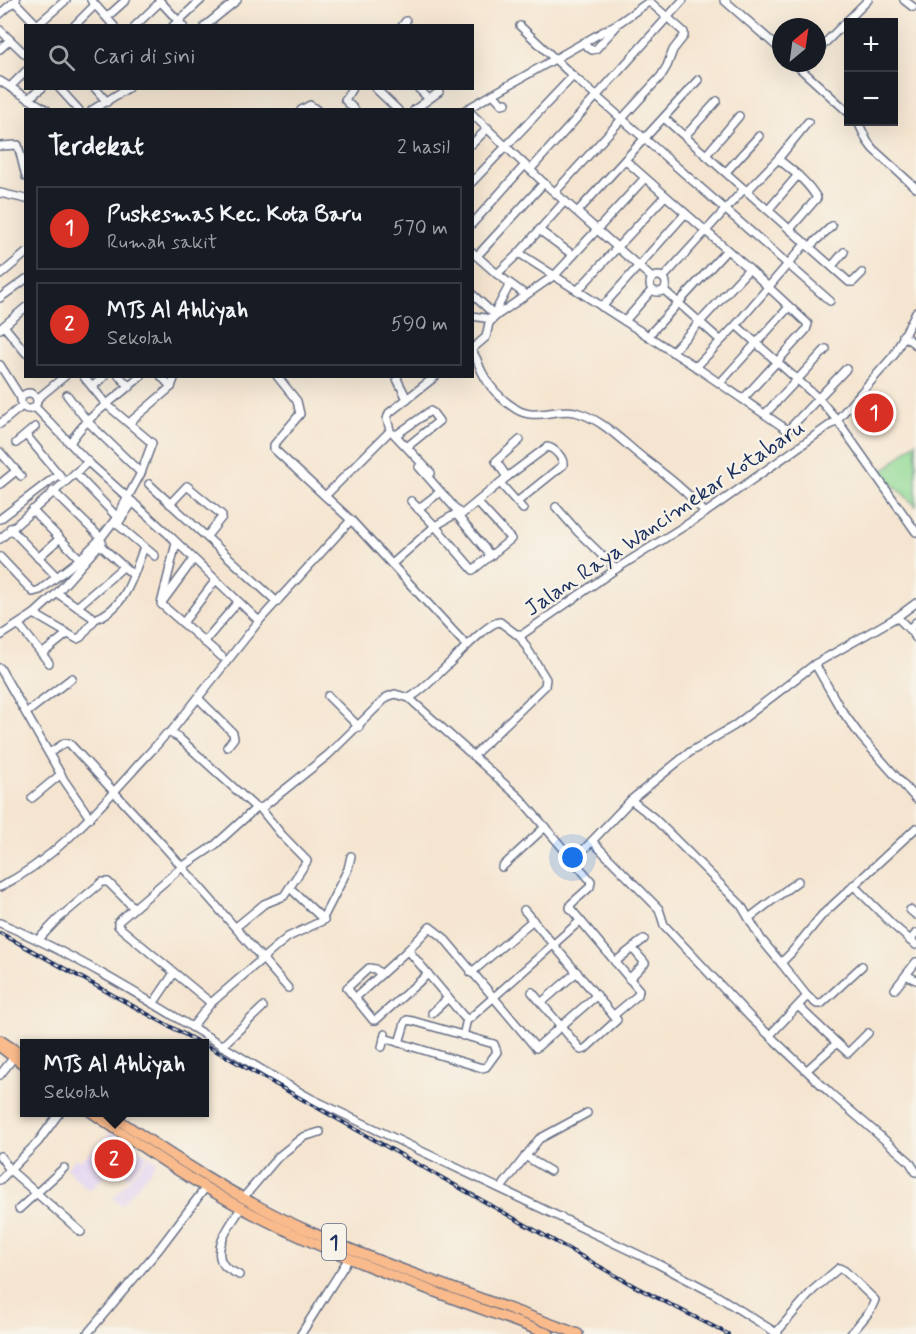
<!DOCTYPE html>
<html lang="id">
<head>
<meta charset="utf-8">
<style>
  :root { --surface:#171b24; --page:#242831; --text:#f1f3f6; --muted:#9ea1a6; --line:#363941; --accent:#d93025 }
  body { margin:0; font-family:Mynerve,sans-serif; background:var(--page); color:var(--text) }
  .controls { position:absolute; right:18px; top:18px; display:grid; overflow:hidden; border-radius:0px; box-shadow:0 6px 24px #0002 }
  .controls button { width:54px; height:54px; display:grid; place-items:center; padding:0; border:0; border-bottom:2px solid var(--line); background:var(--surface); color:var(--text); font:30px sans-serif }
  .compass { position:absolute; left:772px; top:18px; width:54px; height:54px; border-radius:50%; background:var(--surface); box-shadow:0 6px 24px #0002; rotate:29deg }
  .you { position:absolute; left:573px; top:858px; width:21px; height:21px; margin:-15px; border:4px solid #fff; border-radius:50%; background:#1a73e8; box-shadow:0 0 0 9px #1a73e833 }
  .badge { display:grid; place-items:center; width:39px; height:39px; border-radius:50%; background:var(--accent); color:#fff; font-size:20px; font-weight:700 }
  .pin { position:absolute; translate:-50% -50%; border:3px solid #fff; box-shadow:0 2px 6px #0006 }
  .popup { position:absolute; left:20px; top:1039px; width:189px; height:78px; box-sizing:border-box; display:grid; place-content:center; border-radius:0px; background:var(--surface); filter:drop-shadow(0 2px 4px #0005); font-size:20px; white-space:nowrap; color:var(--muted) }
  .popup b { font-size:22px; color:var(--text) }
  .popup::after { content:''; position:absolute; left:50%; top:100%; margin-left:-12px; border:12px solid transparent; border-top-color:var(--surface) }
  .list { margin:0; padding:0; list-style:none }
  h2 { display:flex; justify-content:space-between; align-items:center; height:78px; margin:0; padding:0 24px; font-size:26px }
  h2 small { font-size:20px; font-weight:400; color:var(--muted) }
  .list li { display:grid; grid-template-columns:39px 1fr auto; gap:18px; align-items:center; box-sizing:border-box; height:84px; margin:0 12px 12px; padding:0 12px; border:2px solid var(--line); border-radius:0px }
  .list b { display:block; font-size:22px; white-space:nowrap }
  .list p { margin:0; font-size:20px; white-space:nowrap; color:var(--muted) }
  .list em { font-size:20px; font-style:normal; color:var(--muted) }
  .icon { flex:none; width:33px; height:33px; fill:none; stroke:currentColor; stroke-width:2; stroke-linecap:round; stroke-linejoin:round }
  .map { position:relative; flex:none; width:916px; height:1334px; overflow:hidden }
  .search { position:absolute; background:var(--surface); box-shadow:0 6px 24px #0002; left:24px; top:24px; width:450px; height:66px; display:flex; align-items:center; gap:15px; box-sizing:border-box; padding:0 21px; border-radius:0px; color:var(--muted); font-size:22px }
  .panel { position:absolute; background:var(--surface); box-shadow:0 6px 24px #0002; left:24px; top:108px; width:450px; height:270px; border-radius:0px }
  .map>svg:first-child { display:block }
</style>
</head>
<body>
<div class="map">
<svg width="916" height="1334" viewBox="0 0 916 1334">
  <rect width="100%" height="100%" fill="#f7f3e8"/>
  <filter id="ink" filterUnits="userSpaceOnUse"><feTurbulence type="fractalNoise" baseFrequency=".0167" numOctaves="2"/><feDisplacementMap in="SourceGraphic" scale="12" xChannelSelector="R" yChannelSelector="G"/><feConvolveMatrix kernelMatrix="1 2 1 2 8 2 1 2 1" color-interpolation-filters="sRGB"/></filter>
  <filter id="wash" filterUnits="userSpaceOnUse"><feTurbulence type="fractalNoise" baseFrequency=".008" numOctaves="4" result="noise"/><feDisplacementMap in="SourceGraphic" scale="24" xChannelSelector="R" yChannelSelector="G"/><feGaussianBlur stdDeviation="1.35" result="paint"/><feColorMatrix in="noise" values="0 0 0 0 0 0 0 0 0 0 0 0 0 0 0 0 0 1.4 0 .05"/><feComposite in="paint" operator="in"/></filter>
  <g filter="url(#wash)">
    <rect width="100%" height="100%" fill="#f5e5d0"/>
    <g fill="#e2d4f3">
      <polygon points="113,1130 148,1156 129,1177 115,1166 89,1191 66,1168 76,1158 81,1161"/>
      <polygon points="150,1156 157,1162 121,1206 113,1198"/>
    </g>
    <polygon fill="#92da95" stroke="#56847a" stroke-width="1.5" points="916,442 916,506 881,473"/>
  </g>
  <g filter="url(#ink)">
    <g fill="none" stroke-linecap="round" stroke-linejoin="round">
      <g stroke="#676f86" stroke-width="10">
        <g id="minor">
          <polyline points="91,0 114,26"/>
          <polyline points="159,0 183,26"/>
          <polyline points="724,0 781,50"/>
          <polyline points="904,0 913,7"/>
          <polyline points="14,1 38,26"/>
          <polyline points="0,14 16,0"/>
          <polyline points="107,17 126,0"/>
          <polyline points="37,25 66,0"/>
          <polyline points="74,26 95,5"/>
          <polyline points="135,26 160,2"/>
          <polyline points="173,26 201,0"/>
          <polyline points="205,26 237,0"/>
          <polyline points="402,26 406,21"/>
          <polyline points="520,26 573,76 830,301"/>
          <polyline points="0,30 26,55"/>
          <polyline points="583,43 592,50 596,49 616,27"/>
          <polyline points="0,49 10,40"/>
          <polyline points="817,51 868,0"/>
          <polyline points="794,63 848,112"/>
          <polyline points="0,81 47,110"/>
          <polyline points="10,87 26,71"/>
          <polyline points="59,88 79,110"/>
          <polyline points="95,88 107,102"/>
          <polyline points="352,88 345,100 355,110"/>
          <polyline points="375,88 398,110"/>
          <polyline points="418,88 428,98"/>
          <polyline points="493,94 502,104 506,103"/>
          <polyline points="29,98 42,88"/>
          <polyline points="92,110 128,88"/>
          <polyline points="301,110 310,105 317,110"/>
          <polyline points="414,110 439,92"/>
          <polyline points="465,110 620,22 647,3 651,3 684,32 684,36 673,50 667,66 661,76 555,192"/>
          <polyline points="472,114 544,183 652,278"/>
          <polyline points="664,118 849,282 853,282 862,273"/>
          <polyline points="858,122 867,141 873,149 916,188"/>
          <polyline points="685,136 717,101"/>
          <polyline points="472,144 488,128"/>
          <polyline points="0,146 18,145 26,177"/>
          <polyline points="707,154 739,116"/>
          <path d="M 778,159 C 793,171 807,181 817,198 L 790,229"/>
          <polyline points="625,160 749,269 808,324 806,330 743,399"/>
          <polyline points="530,170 683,0"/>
          <polyline points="726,172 759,136"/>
          <polyline points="472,182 573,76"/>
          <polyline points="747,191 778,159 808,122"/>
          <polyline points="0,193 26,199"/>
          <polyline points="769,209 798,175"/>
          <polyline points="578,211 698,80"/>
          <polyline points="472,224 525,165"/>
          <polyline points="539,230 573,255"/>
          <polyline points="809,247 832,226"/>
          <polyline points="472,252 497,274 526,295"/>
          <polyline points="519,253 696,367 786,429 790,428 846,369"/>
          <polyline points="477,256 544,183"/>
          <polyline points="832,266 844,252"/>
          <polyline points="497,274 519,253 565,201"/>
          <polyline points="0,275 26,253"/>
          <circle cx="658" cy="284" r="8"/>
          <polyline points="663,278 744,189"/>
          <polyline points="578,290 665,196"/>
          <polyline points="664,290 720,340"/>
          <polyline points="472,294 496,316 555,275 645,178"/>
          <polyline points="0,298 26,279"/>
          <polyline points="602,307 685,214"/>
          <polyline points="494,314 510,284"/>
          <polyline points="472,316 491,319"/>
          <polyline points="625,321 652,290"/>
          <polyline points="736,325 819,399 837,420 916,532"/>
          <polyline points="4,326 26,353"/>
          <polyline points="0,329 26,307"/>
          <polyline points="903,335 916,345"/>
          <polyline points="648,336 726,251"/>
          <polyline points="472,349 486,337 489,323 496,316"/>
          <path d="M 472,352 C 478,358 478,365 482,372 C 489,387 502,400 516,409 C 534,421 556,408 575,412 C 604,419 624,444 647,461 C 668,477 688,492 705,513"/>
          <polyline points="672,352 749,269"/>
          <polyline points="0,365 21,398"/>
          <polyline points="696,367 736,325 806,243"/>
          <polyline points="119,376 130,387"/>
          <polyline points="161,376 171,387"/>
          <polyline points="398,376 397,379 407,399"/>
          <polyline points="720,383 789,307"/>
          <polyline points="92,387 105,376"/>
          <circle cx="29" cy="401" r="8"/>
          <polyline points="67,395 88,422 141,473"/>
          <polyline points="37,399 65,376"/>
          <polyline points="35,407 88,462 167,533 259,621"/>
          <polyline points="765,414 826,349"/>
          <polyline points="129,423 171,387 175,376"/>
          <polyline points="0,424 22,406"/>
          <polyline points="394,434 431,473"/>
          <polyline points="26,435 61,477"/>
          <polyline points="396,435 430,411 433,413 439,421 408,446"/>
          <polyline points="16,443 35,427"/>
          <path d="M 70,443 C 87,415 117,398 141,376"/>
          <polyline points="0,452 21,476"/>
          <path d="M 419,467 L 461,515 L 507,477 L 547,447 C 554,448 564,458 563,465 L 517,502"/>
          <polyline points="75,473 117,517"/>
          <polyline points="507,477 496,461 520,440"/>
          <polyline points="500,483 523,509"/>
          <polyline points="0,484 16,471"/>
          <polyline points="149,484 277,602"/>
          <polyline points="53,491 101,538"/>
          <polyline points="325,496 389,432 390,430 387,419 389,413 436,376"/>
          <polyline points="411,501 435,526 473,570 511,539 477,502"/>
          <polyline points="170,504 187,486 222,515 222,517 207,536"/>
          <polyline points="556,507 578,532 616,569"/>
          <polyline points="418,509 440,492"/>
          <polyline points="32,510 80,559"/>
          <polyline points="456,514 491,556"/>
          <polyline points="0,519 59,474"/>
          <polyline points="351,520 467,646"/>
          <polyline points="119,522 133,502"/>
          <polyline points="117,524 155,556"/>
          <polyline points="10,528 56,576"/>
          <polyline points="0,539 88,462"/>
          <polyline points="176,543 161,604 222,657"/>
          <polyline points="100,545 133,575"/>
          <polyline points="0,557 33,592 40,590 80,559 101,538 117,517 141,473 152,443 106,404 84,377"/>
          <polyline points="38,558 59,539"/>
          <polyline points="392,564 435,526 459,512"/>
          <path d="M 57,593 L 95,619 C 126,608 133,576 144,547"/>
          <polyline points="163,601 193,560"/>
          <polyline points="77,607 123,567"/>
          <polyline points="897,617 916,603"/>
          <polyline points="95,619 81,637 77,639 34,614 57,593 102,542"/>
          <polyline points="916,622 909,629 916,638"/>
          <polyline points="183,623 215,581"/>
          <polyline points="19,625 49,663"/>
          <polyline points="0,636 34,614"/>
          <polyline points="204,642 238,602"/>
          <polyline points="42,654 67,634"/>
          <polyline points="815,664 840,708 861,737 916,799"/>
          <polyline points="0,668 64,780 90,818"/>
          <polyline points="328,696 359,727"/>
          <polyline points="198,698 233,733 234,738 227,747"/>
          <polyline points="409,698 520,798 591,881 590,887 571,904 570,908 639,990 638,995 614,1015"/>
          <polyline points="26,713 72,678"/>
          <polyline points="170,733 259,621 351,520 274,449 274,445 300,414 297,401 277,376"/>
          <polyline points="49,753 65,743 69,743 162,844 288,988"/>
          <polyline points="473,756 545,686 546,679 519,635"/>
          <polyline points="32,798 61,774"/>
          <polyline points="631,800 690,752 734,726 815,664 897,617 909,629"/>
          <polyline points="592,841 659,909 664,925 751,1018 829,1092 909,1161 916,1172"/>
          <polyline points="573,861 631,800 654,818 741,905 761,939 781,963 791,953 822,915 916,828"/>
          <polyline points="502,867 545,827"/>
          <polyline points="853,885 893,925 916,945"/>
          <path d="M 0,887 C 53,860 93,815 132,772 C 143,759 156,747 166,734 L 170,733 L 178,737 L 256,808 L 263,807 L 328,755 L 387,697 L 395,694 L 409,698 C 432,687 484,621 500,622 L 516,634 L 523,634 L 616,569 L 705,513 L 837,420 L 894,355 L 916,312"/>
          <polyline points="134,908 118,922 118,926 211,1003"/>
          <polyline points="524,910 617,1020 585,1049 581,1050 532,992"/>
          <polyline points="910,910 916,915"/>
          <polyline points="323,918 348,869 351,856"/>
          <polyline points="749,918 798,881"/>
          <path d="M 0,923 C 110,969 208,1041 312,1099 L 656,1263 L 711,1292 L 778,1334"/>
          <polyline points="236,927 264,904 284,896 307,861 281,834 260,808"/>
          <polyline points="38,940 58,919 102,882 108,882 134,908 182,867 215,845 256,808"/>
          <polyline points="910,941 916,933"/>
          <polyline points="408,950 464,1017 469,1019 580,921"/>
          <polyline points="615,962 644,939"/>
          <polyline points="471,973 533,920"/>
          <polyline points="381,974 375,969 369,968 347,988 373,1020 376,1020 428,974"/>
          <polyline points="906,975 916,980"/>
          <polyline points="629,979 645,963 633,949"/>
          <polyline points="895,989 916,962"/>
          <polyline points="807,996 817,1004 821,1004 862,966"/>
          <polyline points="355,998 408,950 430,927 443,937 536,1048 597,995"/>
          <polyline points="541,1003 577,972"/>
          <polyline points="153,1004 174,973"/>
          <polyline points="798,1006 837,1043"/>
          <polyline points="432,1013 448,998"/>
          <polyline points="192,1027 211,1003 276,947 288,937 324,920 290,888"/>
          <polyline points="770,1035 807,996 781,963"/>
          <polyline points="463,1036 467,1019"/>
          <polyline points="384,1038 482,1068 486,1067 497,1052 494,1044 413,1021 407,1020 405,1023 399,1043"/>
          <polyline points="222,1046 263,1007"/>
          <polyline points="382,1047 385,1034"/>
          <polyline points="807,1070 837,1043 848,1053 868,1033"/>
          <polyline points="0,1075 14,1057"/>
          <polyline points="0,1156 10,1170 81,1232"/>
          <polyline points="525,1156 550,1171"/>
          <polyline points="0,1180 38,1142 60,1112"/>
          <polyline points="504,1184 539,1139 587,1113"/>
          <polyline points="243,1198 278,1157 303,1137 320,1132"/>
          <polyline points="19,1209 64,1168"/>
          <path d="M 239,1275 C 234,1272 226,1269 223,1264 C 211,1247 233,1222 241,1208"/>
          <polyline points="776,1333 813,1290 839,1268 845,1271 875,1300 870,1311 851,1334"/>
          <polyline points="87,1334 159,1249 206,1187"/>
          <polyline points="301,1334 349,1258"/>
        </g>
      </g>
      <g stroke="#676f86" stroke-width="12">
        <g id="highway">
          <polyline points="0,1040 24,1056"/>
          <polyline points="0,1047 24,1065"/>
          <path d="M 91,1112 C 143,1148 197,1185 253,1214 C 348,1263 450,1297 549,1334"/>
          <path d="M 107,1112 C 172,1156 239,1200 311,1232 C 398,1271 489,1300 578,1334"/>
        </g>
      </g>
      <use href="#minor" stroke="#fff" stroke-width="7"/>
      <use href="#highway" stroke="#fabb8c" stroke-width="9"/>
      <g stroke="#1b2f5e" stroke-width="4">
        <g id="rail">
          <polyline points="0,933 202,1044"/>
          <polyline points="204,1044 636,1287 728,1334"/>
        </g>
      </g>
      <use href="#rail" stroke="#f7f3e8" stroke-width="1.5" stroke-dasharray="4.5" stroke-linecap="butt"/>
    </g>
  </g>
  <g text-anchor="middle" stroke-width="5" stroke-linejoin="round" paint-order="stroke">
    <rect fill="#f7f3e8" stroke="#5d6a87" stroke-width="1.5" x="322" y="1224" width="24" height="36" rx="4.5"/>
    <g font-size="21" font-weight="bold" fill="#1b2f5e">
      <text x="334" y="1249">1</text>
    </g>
    <g font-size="22" fill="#1b2f5e" stroke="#f7f3e8">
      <text transform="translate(664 517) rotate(-34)" y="8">Jalan Raya Wancimekar Kotabaru</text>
    </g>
  </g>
</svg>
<div class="controls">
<button>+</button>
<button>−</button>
</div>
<svg class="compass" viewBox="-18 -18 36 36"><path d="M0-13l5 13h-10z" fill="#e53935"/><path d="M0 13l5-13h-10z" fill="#9ea1a6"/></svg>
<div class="you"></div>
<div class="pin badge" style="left:874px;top:413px">1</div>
<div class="pin badge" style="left:114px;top:1159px">2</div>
<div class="popup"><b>MTs Al Ahliyah</b>Sekolah</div>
<div class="search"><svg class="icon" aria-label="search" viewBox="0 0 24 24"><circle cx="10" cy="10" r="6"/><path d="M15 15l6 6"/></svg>Cari di sini</div>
<section class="panel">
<h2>Terdekat<small>2 hasil</small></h2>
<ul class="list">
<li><span class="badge">1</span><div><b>Puskesmas Kec. Kota Baru</b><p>Rumah sakit</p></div><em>570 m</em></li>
<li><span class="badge">2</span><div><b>MTs Al Ahliyah</b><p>Sekolah</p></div><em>590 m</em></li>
</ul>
</section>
</div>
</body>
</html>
